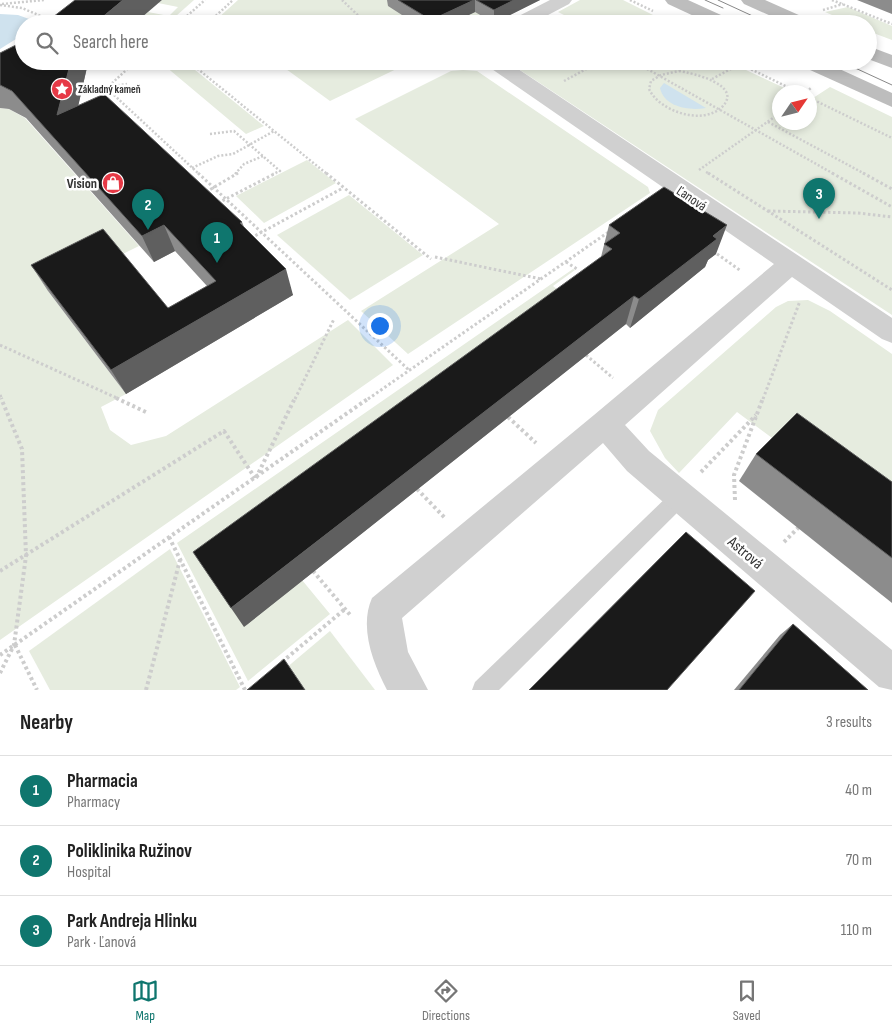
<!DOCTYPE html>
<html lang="en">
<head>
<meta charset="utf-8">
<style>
  :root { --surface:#fff; --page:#f6f6f6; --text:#222; --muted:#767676; --line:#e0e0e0; --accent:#0f766e }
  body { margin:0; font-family:"Sofia Sans Condensed",sans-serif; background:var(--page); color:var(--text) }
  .compass { position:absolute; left:772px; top:85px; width:45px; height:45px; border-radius:50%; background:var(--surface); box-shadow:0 2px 8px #0003; rotate:55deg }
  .you { position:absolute; left:379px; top:325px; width:18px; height:18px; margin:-12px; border:4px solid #fff; border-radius:50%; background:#1a73e8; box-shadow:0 0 0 8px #1a73e833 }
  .badge { display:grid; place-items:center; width:32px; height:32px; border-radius:50%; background:var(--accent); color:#fff; font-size:16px; font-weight:700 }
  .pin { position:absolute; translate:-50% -41px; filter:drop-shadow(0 1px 2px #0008) }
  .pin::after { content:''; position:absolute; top:26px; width:18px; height:15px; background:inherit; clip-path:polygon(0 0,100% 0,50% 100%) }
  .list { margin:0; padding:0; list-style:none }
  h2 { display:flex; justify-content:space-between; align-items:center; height:65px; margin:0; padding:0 20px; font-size:21px }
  h2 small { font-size:16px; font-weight:400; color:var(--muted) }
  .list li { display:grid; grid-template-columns:32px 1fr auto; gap:15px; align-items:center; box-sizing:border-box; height:70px; padding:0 20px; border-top:1px solid var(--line) }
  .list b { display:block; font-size:19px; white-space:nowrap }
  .list p { margin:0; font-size:16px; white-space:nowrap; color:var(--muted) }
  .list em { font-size:16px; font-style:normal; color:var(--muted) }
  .icon { flex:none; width:28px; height:28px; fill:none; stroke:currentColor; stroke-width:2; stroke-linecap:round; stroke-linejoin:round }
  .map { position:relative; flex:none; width:892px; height:690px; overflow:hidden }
  .search { position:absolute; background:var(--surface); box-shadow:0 2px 8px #0003; left:15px; right:15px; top:15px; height:55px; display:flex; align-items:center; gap:12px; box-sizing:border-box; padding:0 18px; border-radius:28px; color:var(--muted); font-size:19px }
  .sheet { height:275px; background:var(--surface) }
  nav { display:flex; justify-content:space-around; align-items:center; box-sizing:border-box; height:70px; border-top:1px solid var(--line); background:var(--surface); font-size:14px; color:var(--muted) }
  nav a { display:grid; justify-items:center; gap:2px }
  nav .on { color:var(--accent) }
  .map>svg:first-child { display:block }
</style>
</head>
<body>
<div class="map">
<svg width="892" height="690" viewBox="0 0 892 690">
  <rect width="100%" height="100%" fill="#fff"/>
  <g fill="#e6ecdf">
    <polygon points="162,0 194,0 167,24 134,24 148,12 169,16 178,7 158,3"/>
    <polygon points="238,0 539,0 490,24 223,24 217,19"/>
    <polygon points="580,0 623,0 665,21 659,24 550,24 566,16 558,12"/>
    <polygon points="848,7 892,26 892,40 868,31 868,24 853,24 825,12"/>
    <polygon points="159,61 184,61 264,126 246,134"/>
    <polygon points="275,61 413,61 330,101"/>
    <polygon points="530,61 727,61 793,92 780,92 780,122 810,122 810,100 830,87 892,117 892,315 520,70 531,65"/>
    <polygon points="463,70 477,71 648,187 650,193 408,354 361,311 499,224 355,119 451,71"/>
    <polygon points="0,108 9,109 25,118 139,246 48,291 126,394 101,407 110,430 131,445 166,436 348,320 393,365 0,640"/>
    <polygon points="307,160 336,183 264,223 236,196"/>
    <polygon points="349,195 423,255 350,300 277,235"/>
    <polygon points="573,269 575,270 553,286 573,302 302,580 330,614 248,681 177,543"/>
    <polygon points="808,300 830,311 892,354 892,527 737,412 679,473 665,458 650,431 658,410 776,307 788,301"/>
    <polygon points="170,549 240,687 236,690 50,690 29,651"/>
    <polygon points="330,631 375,690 260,690"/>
  </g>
  <g fill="#cfe2ee">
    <polygon points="0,14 18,15 40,23 24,24 24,34 0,49"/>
    <path d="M 664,83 L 706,108 C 689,111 664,107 660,88 Z"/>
  </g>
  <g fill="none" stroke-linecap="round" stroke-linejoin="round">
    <g stroke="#cdcdcd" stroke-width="2.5" stroke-dasharray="2 2" stroke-linecap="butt">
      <polyline points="342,0 367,24"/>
      <polyline points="630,0 653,11"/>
      <polyline points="832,0 892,24"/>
      <polyline points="2,4 44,0"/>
      <polyline points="0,5 22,8 50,20"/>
      <polyline points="823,10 843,4"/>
      <polyline points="827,17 842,24"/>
      <polyline points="178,24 205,0"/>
      <polyline points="207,24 233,0"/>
      <polyline points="111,61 130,67"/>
      <polyline points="188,61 327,174"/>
      <polyline points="633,61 834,174"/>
      <polyline points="738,61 740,64 798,92"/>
      <path d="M 679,71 C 692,73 744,85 722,107 C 702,126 659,111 649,89 L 651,81 L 661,75 Z"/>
      <polyline points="84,72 96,61"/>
      <polyline points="712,79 740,64"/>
      <polyline points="564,81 601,61"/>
      <polyline points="109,86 136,61"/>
      <polyline points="78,90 127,84"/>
      <polyline points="806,92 811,88"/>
      <polyline points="114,95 199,174"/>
      <polyline points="810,98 892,138"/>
      <polyline points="768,122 865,174"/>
      <polyline points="210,134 234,131 280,171 273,174"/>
      <polyline points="192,168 218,156 233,154 274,131"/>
      <polyline points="699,170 780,113"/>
      <polyline points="706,172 710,174"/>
      <polyline points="235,174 244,164 263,156"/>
    </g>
    <g stroke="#cdcdcd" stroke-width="3" stroke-dasharray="2.5 2.5" stroke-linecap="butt">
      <polyline points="198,173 410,371"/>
      <polyline points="326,173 431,259"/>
      <polyline points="708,173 892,290"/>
      <polyline points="832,173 892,207"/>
      <polyline points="863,173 892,189"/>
      <polyline points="206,192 238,173"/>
      <polyline points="218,203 276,173"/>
      <polyline points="768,211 858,213 892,217"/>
      <polyline points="251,238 343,188"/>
      <polyline points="713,251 741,271"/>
      <polyline points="435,257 541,279"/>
      <polyline points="566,262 577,269"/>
      <polyline points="0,345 119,399"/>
      <polyline points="586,355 613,378"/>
      <polyline points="0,395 2,399"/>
      <polyline points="295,399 334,319"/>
      <polyline points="368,399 610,231"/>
      <polyline points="763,399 800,301"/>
    </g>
    <g stroke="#cdcdcd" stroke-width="4" stroke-dasharray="3 3" stroke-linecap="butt">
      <polyline points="116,398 148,413"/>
      <polyline points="508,417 536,443"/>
      <polyline points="701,472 756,415"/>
      <polyline points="256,478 295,398"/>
      <polyline points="417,489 445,518"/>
      <polyline points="735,500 734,475 763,398"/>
      <polyline points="169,537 245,690"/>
      <polyline points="784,542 800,526"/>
      <polyline points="0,571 224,431 255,478"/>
      <polyline points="313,571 351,616"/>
      <polyline points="15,645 37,690"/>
      <polyline points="0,655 369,398"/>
      <polyline points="282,662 345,609"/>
      <polyline points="0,673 14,645 26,556 22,449 1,398"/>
      <polyline points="146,690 180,560"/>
    </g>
    <polygon fill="#d0d0d0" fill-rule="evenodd" points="680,488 687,491 689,497 687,503 499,690 472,690 475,682 673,491"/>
    <g fill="#d0d0d0" fill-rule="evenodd">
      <polygon points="550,0 572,0 569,4 531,24 508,24 511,20"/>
      <path d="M 484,61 L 506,61 L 892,318 L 892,343 L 882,339 L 792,277 L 625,425 L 649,451 L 892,650 L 892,690 L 879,687 L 627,471 L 603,443 L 402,618 L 408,652 L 428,690 L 387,690 C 373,663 359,627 372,598 L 594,415 L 774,264 L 486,65 Z"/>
    </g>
    <g fill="#bdbdbd" fill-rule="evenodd">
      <polygon points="665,0 688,0 732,20 735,24 711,24 668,4"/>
      <polygon points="741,0 765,0 810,20 813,24 789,24 744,4"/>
      <polygon points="868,46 892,55 892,68 868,59"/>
      <polygon points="797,61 822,61 892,93 892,107 799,65"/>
    </g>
    <g stroke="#888" stroke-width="1">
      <polyline points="705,0 723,8"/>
      <polyline points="718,0 770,24"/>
      <polyline points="840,61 892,85"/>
    </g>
  </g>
  <g fill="#8c8c8c">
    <polygon points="387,0 540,0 494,23 475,12 450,24 416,24 388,6"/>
    <polygon points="857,0 892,0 892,14"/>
    <polygon points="0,53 24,61 90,61 88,63 78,106 242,222 244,227 293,295 126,394 48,291 31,265 168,308 207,286 175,251 154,262 26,118 9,109 0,108"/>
    <polygon points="609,225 716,254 708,260 705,267 630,328 626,324 244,627 601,257"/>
    <polygon points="756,454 892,482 892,603 739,481"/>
    <polygon points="793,624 868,690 734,690 780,635"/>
  </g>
  <g fill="#5f5f5f">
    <polygon points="123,0 162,0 134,24 94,24"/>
    <polygon points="474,0 475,0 475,12 450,24 431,24 431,20"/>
    <polygon points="514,0 540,0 494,23 494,10"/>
    <polygon points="71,61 90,61 88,63 70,142 57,115"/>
    <polygon points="164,225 175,251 154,262 142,236"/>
    <polygon points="727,225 716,254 708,260 705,267 630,328 639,299 713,236"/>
    <polygon points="286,269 293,295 126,394 111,370"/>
    <polygon points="634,296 626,324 244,627 231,608"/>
  </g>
  <g fill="#1a1a1a" stroke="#5f5f5f">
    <polygon points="75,0 123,0 94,24 44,24"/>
    <polygon points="398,0 474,0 431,20"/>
    <polygon points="476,0 514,0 494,10"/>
    <polygon points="24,39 24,61 71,61 57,115 104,94 242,222 240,223 286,269 111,370 31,265 103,229 168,308 216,281 164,225 142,236 12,91 0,85 0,53 16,45"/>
    <polygon points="664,187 727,225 713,236 717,239 639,299 634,296 231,608 193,552 612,249 604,244 620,233 609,225"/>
    <polygon points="797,413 892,482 892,558 756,454"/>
    <polygon points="686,532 755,591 667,690 529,690"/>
    <polygon points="793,624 868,690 739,690"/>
    <polygon points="284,659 305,690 247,690"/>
  </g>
  <defs>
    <g id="sight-disc" transform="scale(1.125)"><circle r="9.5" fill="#e63946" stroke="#fff"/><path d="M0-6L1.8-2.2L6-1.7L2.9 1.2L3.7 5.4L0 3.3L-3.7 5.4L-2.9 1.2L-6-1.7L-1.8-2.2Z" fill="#fff"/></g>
    <g id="shop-disc" transform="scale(1.125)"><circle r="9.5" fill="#e63946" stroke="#fff"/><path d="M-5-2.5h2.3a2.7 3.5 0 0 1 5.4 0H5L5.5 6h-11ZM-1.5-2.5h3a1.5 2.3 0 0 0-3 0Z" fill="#fff"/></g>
  </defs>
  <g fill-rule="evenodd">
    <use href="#sight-disc" x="62" y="89"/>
    <use href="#shop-disc" x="113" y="183"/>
  </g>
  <g text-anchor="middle" stroke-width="5" stroke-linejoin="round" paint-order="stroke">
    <g font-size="11" font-weight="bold" fill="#333" stroke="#fff" text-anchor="start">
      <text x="78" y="93">Základný kameň</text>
    </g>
    <g font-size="14" font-weight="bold" fill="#333" stroke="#fff" text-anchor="end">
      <text x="97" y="188">Vision</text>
    </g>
    <g font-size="14" fill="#333" stroke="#fff">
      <text transform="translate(692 198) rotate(34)" y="5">Ľanová</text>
    </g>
    <g font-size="16" fill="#333" stroke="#fff">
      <text transform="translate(746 552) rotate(40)" y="6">Astrová</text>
    </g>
  </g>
</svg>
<svg class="compass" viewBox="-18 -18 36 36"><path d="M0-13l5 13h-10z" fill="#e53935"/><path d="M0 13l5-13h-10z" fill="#767676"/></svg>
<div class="you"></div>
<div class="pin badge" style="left:217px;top:263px">1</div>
<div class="pin badge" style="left:148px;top:230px">2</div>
<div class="pin badge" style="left:819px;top:219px">3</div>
<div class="search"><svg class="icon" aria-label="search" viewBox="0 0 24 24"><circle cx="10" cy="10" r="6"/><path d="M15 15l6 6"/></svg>Search here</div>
</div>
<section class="sheet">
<h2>Nearby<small>3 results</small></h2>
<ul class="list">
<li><span class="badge">1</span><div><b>Pharmacia</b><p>Pharmacy</p></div><em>40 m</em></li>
<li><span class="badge">2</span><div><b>Poliklinika Ružinov</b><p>Hospital</p></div><em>70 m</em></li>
<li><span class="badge">3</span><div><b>Park Andreja Hlinku</b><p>Park · Ľanová</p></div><em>110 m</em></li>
</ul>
</section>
<nav>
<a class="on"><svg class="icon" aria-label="map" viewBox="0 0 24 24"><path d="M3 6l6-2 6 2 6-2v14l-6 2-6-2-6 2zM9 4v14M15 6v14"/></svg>Map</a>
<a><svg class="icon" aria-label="directions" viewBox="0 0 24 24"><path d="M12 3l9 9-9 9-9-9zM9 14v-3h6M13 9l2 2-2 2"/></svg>Directions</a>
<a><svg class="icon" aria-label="saved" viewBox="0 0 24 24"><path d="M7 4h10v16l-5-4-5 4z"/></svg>Saved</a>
</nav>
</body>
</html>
